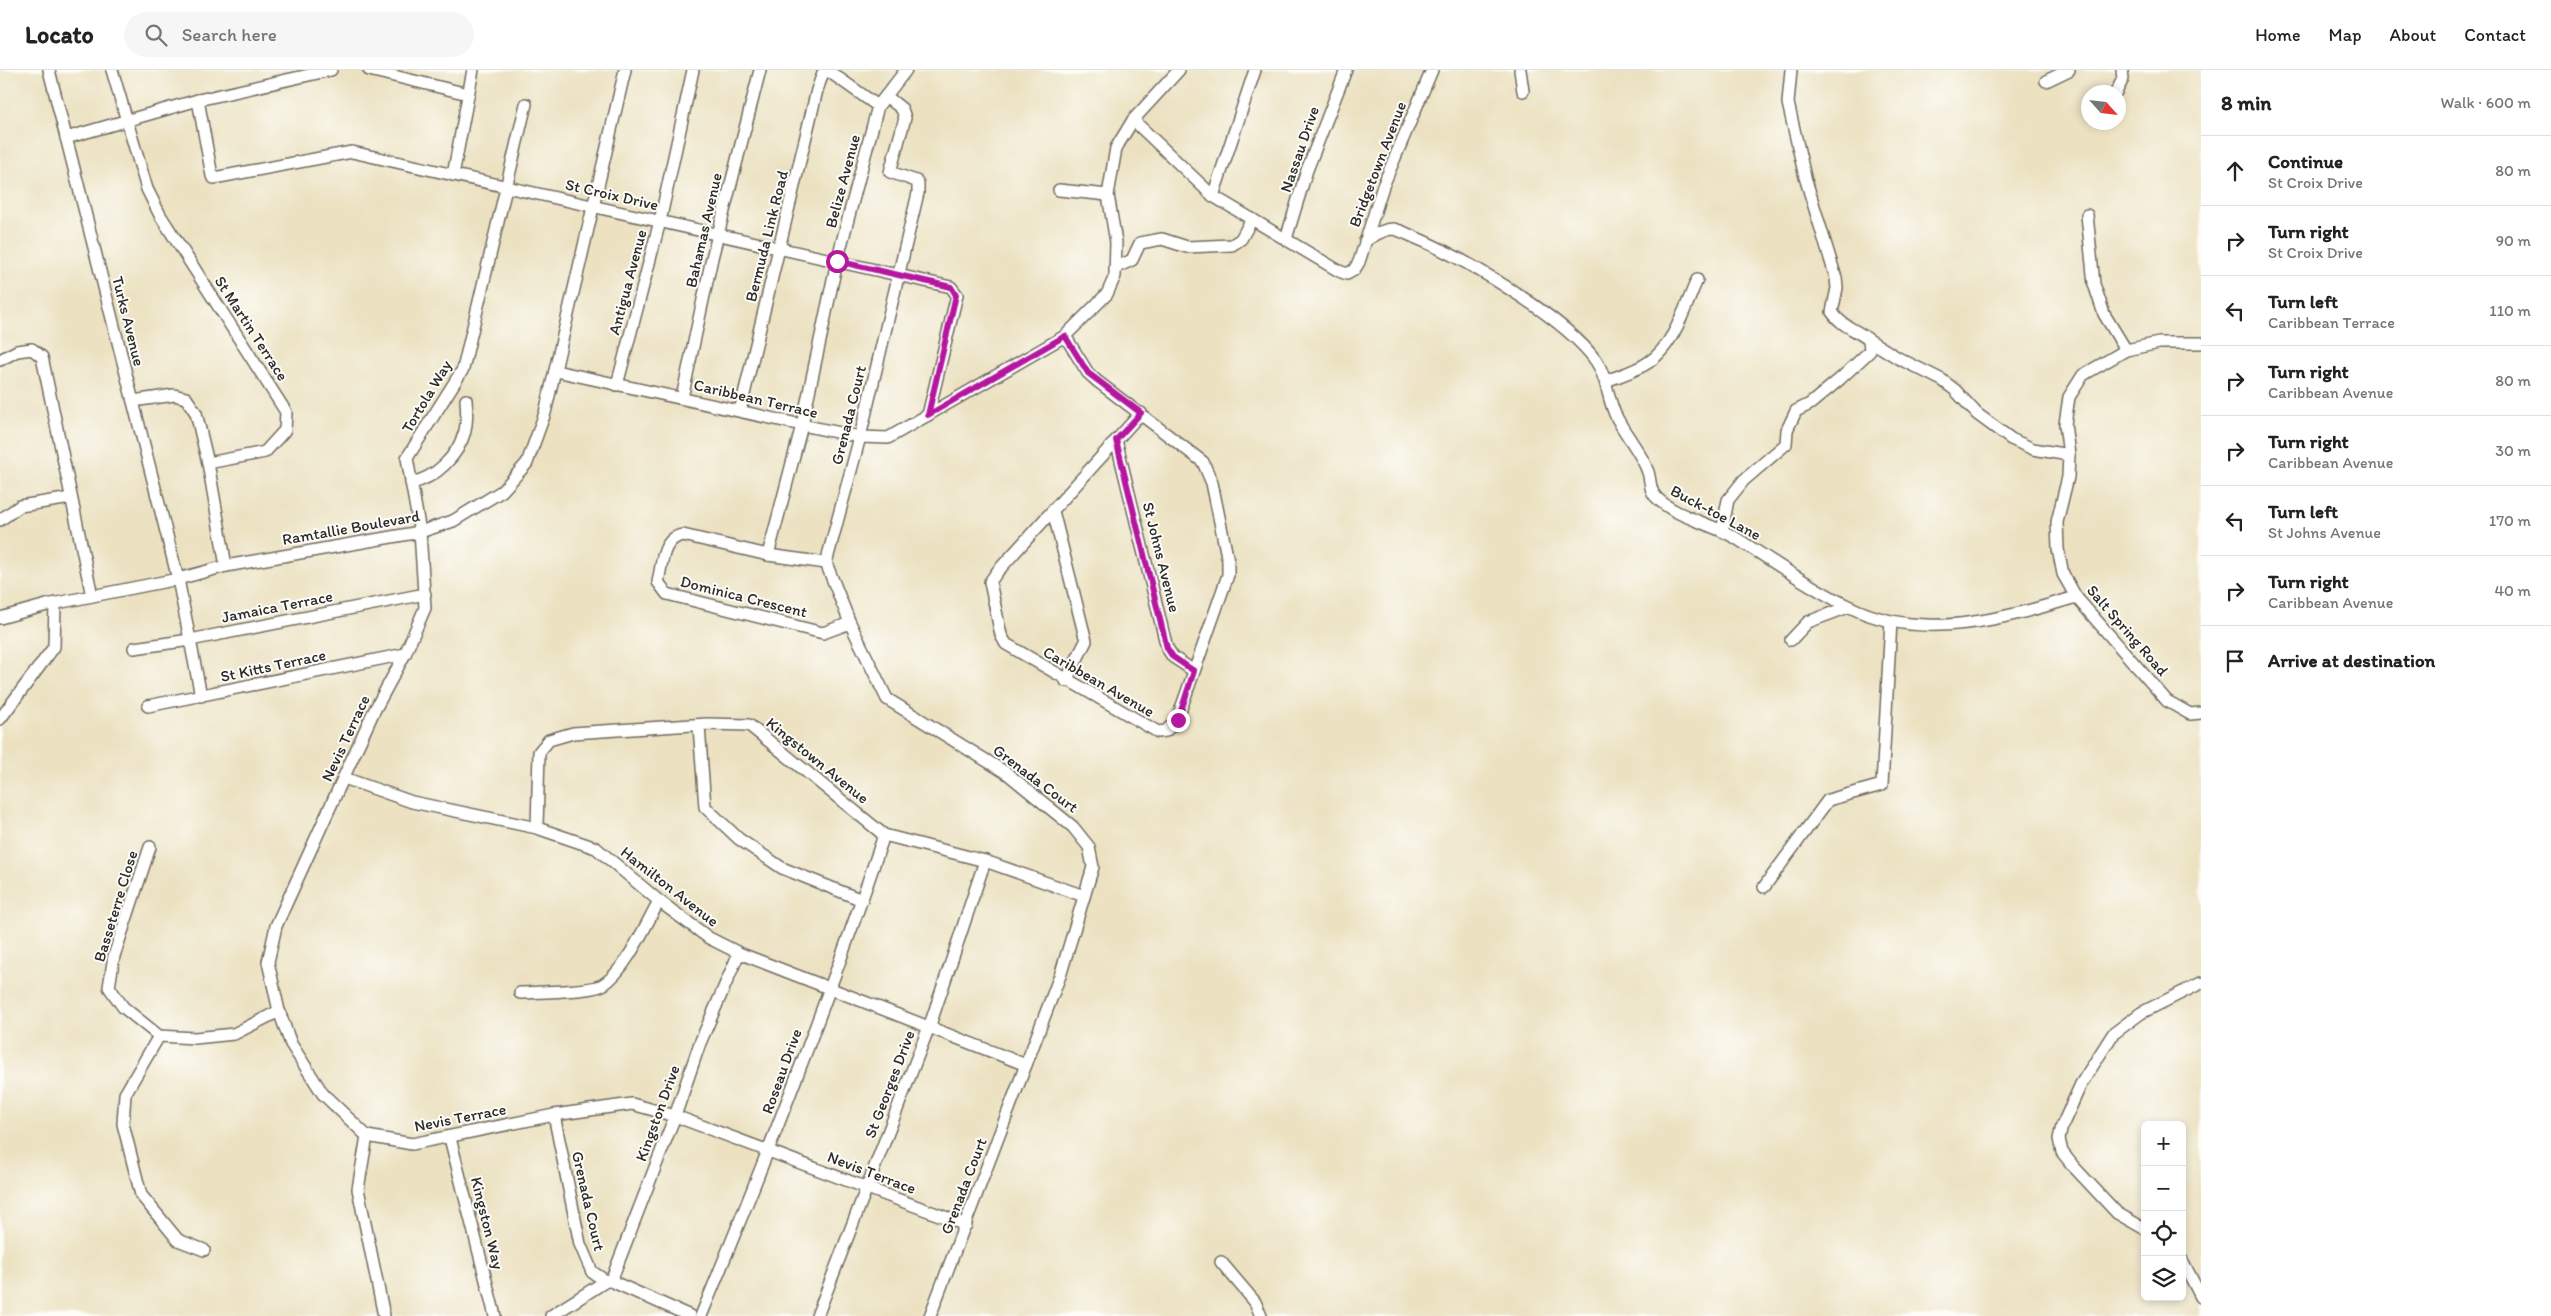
<!DOCTYPE html>
<html lang="en">
<head>
<meta charset="utf-8">
<style>
  :root { --surface:#fff; --page:#f6f6f6; --text:#222; --muted:#767676; --line:#e0e0e0 }
  body { margin:0; font-family:Itim,sans-serif; background:var(--page); color:var(--text) }
  .controls { position:absolute; right:15px; bottom:15px; display:grid; overflow:hidden; border-radius:8px; box-shadow:0 2px 8px #0003 }
  .controls button { width:45px; height:45px; display:grid; place-items:center; padding:0; border:0; border-bottom:1px solid var(--line); background:var(--surface); color:var(--text); font:25px sans-serif }
  .compass { position:absolute; left:2081px; top:15px; width:45px; height:45px; border-radius:50%; background:var(--surface); box-shadow:0 2px 8px #0003; rotate:117deg }
  .stop { position:absolute; width:15px; height:15px; margin:-11px; border:4px solid #b5179e; border-radius:50%; background:#fff }
  .stop.end { background:#b5179e; border-color:#fff; box-shadow:0 1px 5px #0008 }
  .list { margin:0; padding:0; list-style:none }
  h2 { display:flex; justify-content:space-between; align-items:center; height:65px; margin:0; padding:0 20px; font-size:21px }
  h2 small { font-size:16px; font-weight:400; color:var(--muted) }
  .list li { display:grid; grid-template-columns:32px 1fr auto; gap:15px; align-items:center; box-sizing:border-box; height:70px; padding:0 20px; border-top:1px solid var(--line) }
  .list b { display:block; font-size:19px; white-space:nowrap }
  .list p { margin:0; font-size:16px; white-space:nowrap; color:var(--muted) }
  .list em { font-size:16px; font-style:normal; color:var(--muted) }
  .icon { flex:none; width:28px; height:28px; fill:none; stroke:currentColor; stroke-width:2; stroke-linecap:round; stroke-linejoin:round }
  .map { position:relative; flex:none; width:2201px; height:1246px; overflow:hidden }
  header { display:flex; align-items:center; gap:30px; box-sizing:border-box; height:70px; padding:0 25px; background:var(--surface); border-bottom:1px solid var(--line) }
  header strong { font-size:24px }
  nav { display:flex; gap:28px; margin-inline-start:auto; font-size:18px }
  .search { width:350px; height:45px; background:var(--page); display:flex; align-items:center; gap:12px; box-sizing:border-box; padding:0 18px; border-radius:28px; color:var(--muted); font-size:19px }
  main { display:flex }
  aside { flex:1; background:var(--surface) }
  .map>svg:first-child { display:block }
</style>
</head>
<body>
<header>
<strong>Locato</strong>
<div class="search"><svg class="icon" aria-label="search" viewBox="0 0 24 24"><circle cx="10" cy="10" r="6"/><path d="M15 15l6 6"/></svg>Search here</div>
<nav><a>Home</a><a>Map</a><a>About</a><a>Contact</a></nav>
</header>
<main>
<div class="map">
<svg width="2201" height="1246" viewBox="0 0 2201 1246">
  <rect width="100%" height="100%" fill="#fdfcf7"/>
  <filter id="ink" filterUnits="userSpaceOnUse"><feTurbulence type="fractalNoise" baseFrequency=".02" numOctaves="2"/><feDisplacementMap in="SourceGraphic" scale="10" xChannelSelector="R" yChannelSelector="G"/><feConvolveMatrix kernelMatrix="1 2 1 2 8 2 1 2 1" color-interpolation-filters="sRGB"/></filter>
  <filter id="wash" filterUnits="userSpaceOnUse"><feTurbulence type="fractalNoise" baseFrequency=".0096" numOctaves="4" result="noise"/><feDisplacementMap in="SourceGraphic" scale="20" xChannelSelector="R" yChannelSelector="G"/><feGaussianBlur stdDeviation="1.12" result="paint"/><feColorMatrix in="noise" values="0 0 0 0 0 0 0 0 0 0 0 0 0 0 0 0 0 1.4 0 .05"/><feComposite in="paint" operator="in"/></filter>
  <g filter="url(#wash)">
    <rect width="100%" height="100%" fill="#ece2c2"/>
  </g>
  <g filter="url(#ink)">
    <g fill="none" stroke-linecap="round" stroke-linejoin="round">
      <g stroke="#6f6b60" stroke-width="14">
        <g id="minor">
          <polyline points="49,0 178,509 201,626"/>
          <polyline points="112,0 147,119 160,145 286,342 285,360 265,382 208,393 226,496"/>
          <polyline points="369,0 468,24"/>
          <polyline points="827,0 878,36"/>
          <polyline points="1520,0 1523,21"/>
          <polyline points="2046,11 2069,0"/>
          <polyline points="2116,22 2123,9 2122,0"/>
          <polyline points="886,26 902,39 905,48 890,102 916,111 918,114 918,123 860,367 826,493 850,553 887,629 1008,704 1041,731 1073,757 1089,777 1093,797 1061,903 930,1246"/>
          <polyline points="198,30 212,106 214,108 352,82 951,217 957,225 928,345"/>
          <polyline points="526,34 463,299 407,388 420,462 425,538 405,584 372,645 276,856 268,892 279,941 291,974 323,1024 367,1066 412,1074 554,1045 632,1034 675,1046 966,1155"/>
          <polyline points="1133,50 1213,126 1339,201 1347,204 1354,200 1359,192 1383,116 1432,0"/>
          <polyline points="66,68 198,30 331,0"/>
          <polyline points="453,105 473,0"/>
          <polyline points="1059,120 1108,125"/>
          <polyline points="1213,126 1255,0"/>
          <polyline points="2087,145 2094,214 2104,244 2126,280"/>
          <polyline points="1286,169 1307,100 1346,0"/>
          <path d="M 1365,171 C 1374,166 1382,159 1393,159 C 1400,160 1407,164 1414,167 C 1462,187 1566,248 1596,291 C 1607,307 1607,326 1615,344 C 1624,364 1641,381 1648,402 C 1651,410 1649,420 1656,427 C 1675,447 1710,453 1734,467 C 1772,490 1808,517 1848,536 C 1921,573 2003,549 2076,527"/>
          <polyline points="1115,198 1132,190 1140,173 1162,169 1187,177 1232,175 1241,169 1252,149"/>
          <polyline points="1065,266 1088,303 1097,311 1203,392 1212,413 1228,491 1228,505 1177,650 1166,661 1158,662 1006,574 1001,565 990,512 997,502 1141,343"/>
          <polyline points="1869,270 1898,288 1942,310 1955,320 1977,344 2011,369 2033,379 2069,385"/>
          <polyline points="2201,273 2159,273 2126,280 2083,305 2069,327 2065,354 2069,385 2068,407 2057,452 2058,479 2063,504 2076,527 2167,631 2190,644 2201,643"/>
          <polyline points="0,290 17,281 32,279 42,287 92,526"/>
          <polyline points="556,301 802,355 860,367 888,368 1065,266 1107,224 1115,206 1116,172 1108,125 1116,78 1133,50 1179,0"/>
          <path d="M 1606,311 C 1621,305 1636,301 1649,292 C 1674,275 1685,237 1697,210"/>
          <polyline points="617,315 660,151 693,0"/>
          <polyline points="682,328 712,188 760,0"/>
          <polyline points="133,331 174,325 186,328 196,343 208,393"/>
          <polyline points="740,341 817,20 824,0"/>
          <polyline points="1116,370 1167,578 1173,587 1194,601"/>
          <path d="M 411,413 C 436,408 458,386 465,361 C 467,351 467,340 466,330"/>
          <polyline points="1053,441 1086,571 1066,611"/>
          <polyline points="0,450 20,436 71,428"/>
          <path d="M 1722,461 L 1728,430 L 1744,410 L 1786,374 L 1787,360 L 1796,341 L 1810,334 L 1840,309 L 1870,281 L 1869,270 C 1856,259 1842,257 1832,242 L 1837,218 L 1836,208 L 1805,107 L 1788,33 L 1791,0"/>
          <polyline points="768,485 826,493"/>
          <polyline points="0,548 47,535 178,509 226,496 420,462 453,451 502,421 527,393 545,343 625,0"/>
          <path d="M 850,553 L 823,563 L 667,524 L 658,512 C 662,494 662,468 683,465 L 768,485 L 802,355 L 837,191 L 878,36 L 906,0"/>
          <polyline points="1791,570 1808,552 1848,537"/>
          <polyline points="134,578 190,570 425,524"/>
          <polyline points="148,636 405,584"/>
          <polyline points="0,649 54,577 55,533"/>
          <polyline points="699,656 705,737 739,769 782,798 862,830"/>
          <polyline points="344,708 412,732 537,758 596,778 659,831 709,868 739,883 1026,995"/>
          <polyline points="537,758 539,682 549,670 573,663 707,654 749,655 884,765 985,791 1084,826"/>
          <polyline points="150,777 114,886 109,917 123,937 159,966 195,968 234,964 279,941"/>
          <polyline points="1764,817 1828,730 1882,715 1891,551"/>
          <path d="M 520,923 C 537,922 593,922 604,914 C 626,900 646,854 659,831"/>
          <polyline points="159,966 125,1024 123,1054 141,1125 178,1170 204,1180"/>
          <polyline points="367,1066 358,1119 384,1246"/>
          <polyline points="450,1068 495,1246"/>
          <polyline points="2145,1159 2117,1143 2073,1096 2062,1082 2059,1069 2062,1056 2081,1014 2113,964 2141,943 2201,913"/>
          <polyline points="2182,1190 2201,1227"/>
          <polyline points="1221,1192 1255,1232 1261,1246"/>
          <polyline points="606,1211 611,1211 675,1046 700,973 739,883"/>
          <polyline points="611,1211 690,1246"/>
          <polyline points="551,1246 606,1211 592,1202 580,1174 554,1045"/>
          <path d="M 701,1246 C 767,1087 829,928 884,765"/>
          <polyline points="817,1246 932,949 985,791"/>
        </g>
      </g>
      <use href="#minor" stroke="#fff" stroke-width="11"/>
    </g>
  </g>
  <g fill="none" stroke-linecap="round" stroke-linejoin="round" filter="url(#ink)">
    <polyline stroke="#b5179e" stroke-width="6" points="837,191 951,217 956,225 928,345 1065,266 1088,303 1141,343 1116,370 1167,578 1173,587 1194,601 1178,650"/>
  </g>
  <g text-anchor="middle" stroke-width="4" stroke-linejoin="round" paint-order="stroke">
    <g font-size="16" fill="#2b2b2b" stroke="#fdfcf7">
      <text transform="translate(1299 79) rotate(-71)" y="6">Nassau Drive</text>
      <text transform="translate(1377 94) rotate(-69)" y="6">Bridgetown Avenue</text>
      <text transform="translate(842 111) rotate(-75)" y="6">Belize Avenue</text>
      <text transform="translate(612 124) rotate(13)" y="6">St Croix Drive</text>
      <text transform="translate(703 160) rotate(-77)" y="6">Bahamas Avenue</text>
      <text transform="translate(766 166) rotate(-76)" y="6">Bermuda Link Road</text>
      <text transform="translate(627 212) rotate(-75)" y="6">Antigua Avenue</text>
      <text transform="translate(129 251) rotate(76)" y="6">Turks Avenue</text>
      <text transform="translate(252 258) rotate(57)" y="6">St Martin Terrace</text>
      <text transform="translate(426 326) rotate(-59)" y="6">Tortola Way</text>
      <text transform="translate(756 328) rotate(13)" y="6">Caribbean Terrace</text>
      <text transform="translate(848 345) rotate(-76)" y="6">Grenada Court</text>
      <text transform="translate(1716 442) rotate(28)" y="6">Buck-toe Lane</text>
      <text transform="translate(351 457) rotate(-10)" y="6">Ramtallie Boulevard</text>
      <text transform="translate(1162 487) rotate(76)" y="6">St Johns Avenue</text>
      <text transform="translate(744 526) rotate(14)" y="6">Dominica Crescent</text>
      <text transform="translate(277 536) rotate(-11)" y="6">Jamaica Terrace</text>
      <text transform="translate(2128 560) rotate(49)" y="6">Salt Spring Road</text>
      <text transform="translate(273 595) rotate(-12)" y="6">St Kitts Terrace</text>
      <text transform="translate(1099 611) rotate(30)" y="6">Caribbean Avenue</text>
      <text transform="translate(345 668) rotate(-65)" y="6">Nevis Terrace</text>
      <text transform="translate(818 690) rotate(39)" y="6">Kingstown Avenue</text>
      <text transform="translate(1036 708) rotate(37)" y="6">Grenada Court</text>
      <text transform="translate(670 816) rotate(38)" y="6">Hamilton Avenue</text>
      <text transform="translate(115 836) rotate(-73)" y="6">Basseterre Close</text>
      <text transform="translate(781 1001) rotate(-70)" y="6">Roseau Drive</text>
      <text transform="translate(889 1014) rotate(-69)" y="6">St Georges Drive</text>
      <text transform="translate(657 1043) rotate(-70)" y="6">Kingston Drive</text>
      <text transform="translate(460 1047) rotate(-11)" y="6">Nevis Terrace</text>
      <text transform="translate(872 1102) rotate(21)" y="6">Nevis Terrace</text>
      <text transform="translate(963 1116) rotate(-69)" y="6">Grenada Court</text>
      <text transform="translate(589 1131) rotate(77)" y="6">Grenada Court</text>
      <text transform="translate(488 1153) rotate(76)" y="6">Kingston Way</text>
    </g>
  </g>
</svg>
<div class="controls">
<button>+</button>
<button>−</button>
<button><svg class="icon" aria-label="locate" viewBox="0 0 24 24"><circle cx="12" cy="12" r="6"/><path d="M12 2v4M12 18v4M2 12h4M18 12h4"/></svg></button>
<button><svg class="icon" aria-label="layers" viewBox="0 0 24 24"><path d="M12 4l9 5-9 5-9-5zM3 14l9 5 9-5"/></svg></button>
</div>
<svg class="compass" viewBox="-18 -18 36 36"><path d="M0-13l5 13h-10z" fill="#e53935"/><path d="M0 13l5-13h-10z" fill="#767676"/></svg>
<div class="stop" style="left:837px;top:191px"></div>
<div class="stop end" style="left:1178px;top:650px"></div>
</div>
<aside>
<h2>8 min<small>Walk · 600 m</small></h2>
<ul class="list">
<li><svg class="icon" aria-label="ahead" viewBox="0 0 24 24"><path d="M12 20V5M6 11l6-6 6 6"/></svg><div><b>Continue</b><p>St Croix Drive</p></div><em>80 m</em></li>
<li><svg class="icon" aria-label="right" viewBox="0 0 24 24"><path d="M7 20v-9h11M14 6l5 5-5 5"/></svg><div><b>Turn right</b><p>St Croix Drive</p></div><em>90 m</em></li>
<li><svg class="icon" aria-label="left" viewBox="0 0 24 24"><path d="M17 20v-9H6M10 6l-5 5 5 5"/></svg><div><b>Turn left</b><p>Caribbean Terrace</p></div><em>110 m</em></li>
<li><svg class="icon" aria-label="right" viewBox="0 0 24 24"><path d="M7 20v-9h11M14 6l5 5-5 5"/></svg><div><b>Turn right</b><p>Caribbean Avenue</p></div><em>80 m</em></li>
<li><svg class="icon" aria-label="right" viewBox="0 0 24 24"><path d="M7 20v-9h11M14 6l5 5-5 5"/></svg><div><b>Turn right</b><p>Caribbean Avenue</p></div><em>30 m</em></li>
<li><svg class="icon" aria-label="left" viewBox="0 0 24 24"><path d="M17 20v-9H6M10 6l-5 5 5 5"/></svg><div><b>Turn left</b><p>St Johns Avenue</p></div><em>170 m</em></li>
<li><svg class="icon" aria-label="right" viewBox="0 0 24 24"><path d="M7 20v-9h11M14 6l5 5-5 5"/></svg><div><b>Turn right</b><p>Caribbean Avenue</p></div><em>40 m</em></li>
<li><svg class="icon" aria-label="arrive" viewBox="0 0 24 24"><path d="M6 21V4h12l-3 4 3 4H6"/></svg><div><b>Arrive at destination</b></div></li>
</ul>
</aside>
</main>
</body>
</html>
